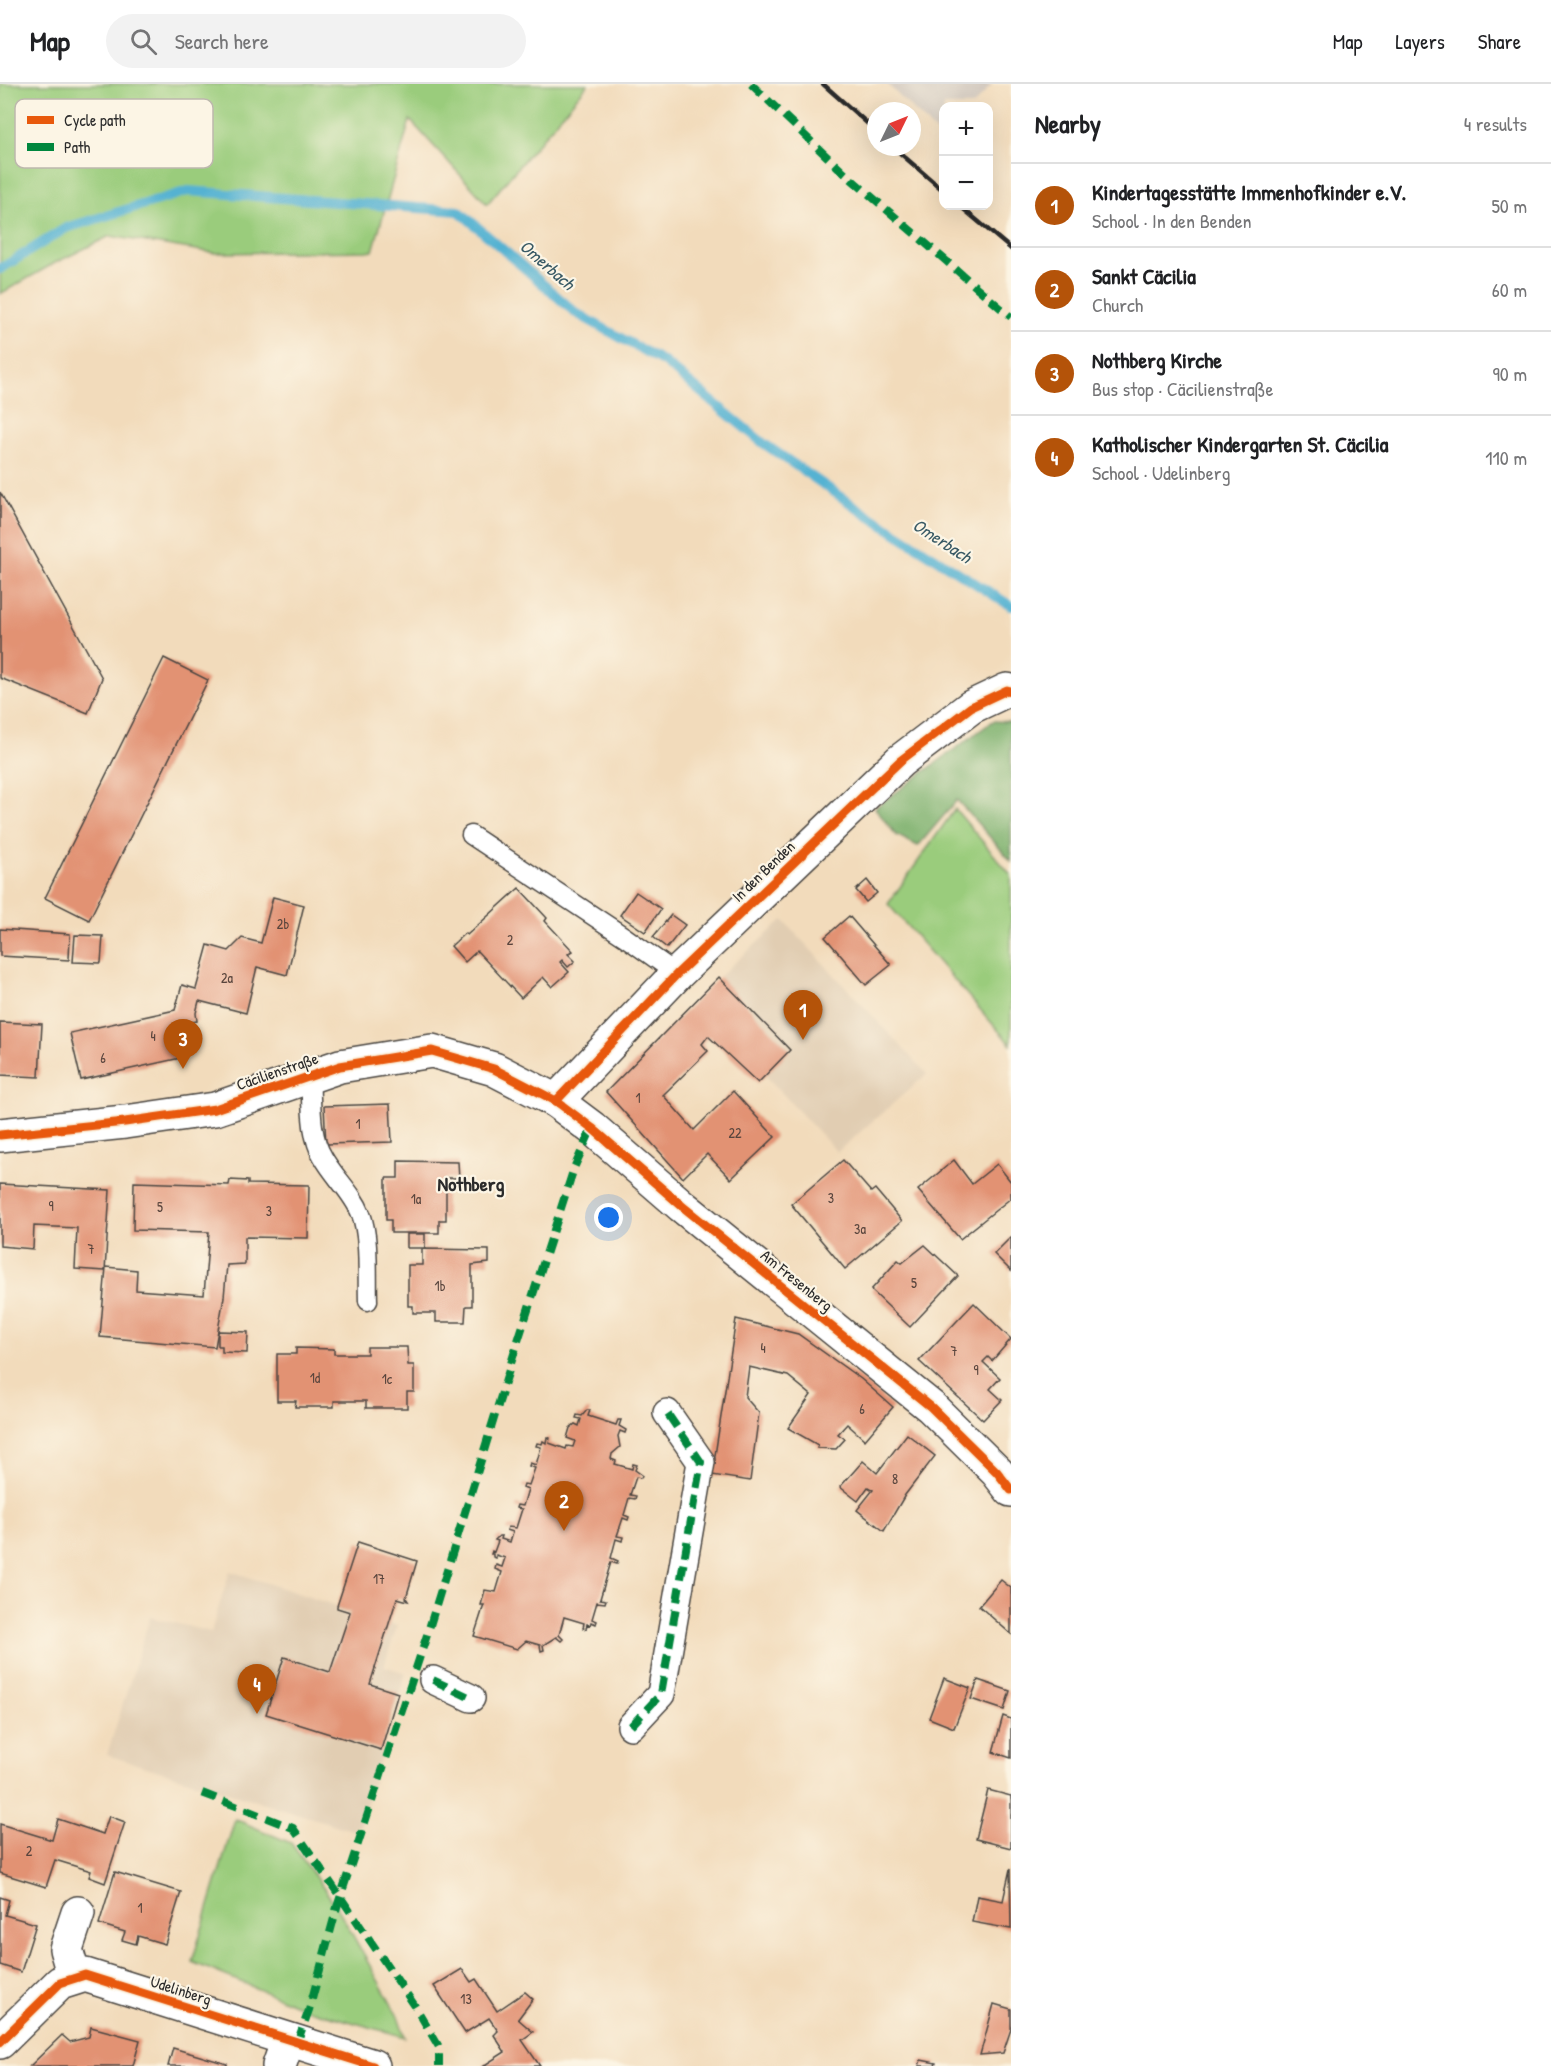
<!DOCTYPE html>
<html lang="en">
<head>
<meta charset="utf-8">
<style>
  :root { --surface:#fff; --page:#f2f2f2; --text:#202124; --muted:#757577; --line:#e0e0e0; --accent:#b45309 }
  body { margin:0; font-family:"Patrick Hand",sans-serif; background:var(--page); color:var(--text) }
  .controls { position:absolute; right:18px; top:18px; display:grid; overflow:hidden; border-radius:12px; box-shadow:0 6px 24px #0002 }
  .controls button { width:54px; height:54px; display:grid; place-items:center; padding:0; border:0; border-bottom:2px solid var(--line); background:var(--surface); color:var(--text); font:30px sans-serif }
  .compass { position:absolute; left:867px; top:18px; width:54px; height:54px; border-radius:50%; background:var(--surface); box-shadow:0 6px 24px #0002; rotate:47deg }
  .you { position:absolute; left:609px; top:1134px; width:21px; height:21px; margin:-15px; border:4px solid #fff; border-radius:50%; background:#1a73e8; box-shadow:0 0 0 9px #1a73e833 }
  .badge { display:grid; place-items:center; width:39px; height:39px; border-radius:50%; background:var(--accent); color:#fff; font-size:20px; font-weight:700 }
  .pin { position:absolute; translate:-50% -50px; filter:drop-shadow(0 2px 3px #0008) }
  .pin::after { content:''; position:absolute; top:32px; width:21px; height:18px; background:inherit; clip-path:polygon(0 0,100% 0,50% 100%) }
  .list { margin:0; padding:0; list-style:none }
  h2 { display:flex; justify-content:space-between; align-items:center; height:78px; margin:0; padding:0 24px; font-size:26px }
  h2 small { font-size:20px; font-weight:400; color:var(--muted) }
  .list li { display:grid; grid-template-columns:39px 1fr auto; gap:18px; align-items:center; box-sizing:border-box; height:84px; padding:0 24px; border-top:2px solid var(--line) }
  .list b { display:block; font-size:22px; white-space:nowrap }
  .list p { margin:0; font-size:20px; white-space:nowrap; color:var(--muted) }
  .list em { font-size:20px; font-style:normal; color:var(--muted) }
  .icon { flex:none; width:33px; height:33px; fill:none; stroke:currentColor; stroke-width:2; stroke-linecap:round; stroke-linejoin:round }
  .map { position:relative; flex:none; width:1011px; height:1982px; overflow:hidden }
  header { display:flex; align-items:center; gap:36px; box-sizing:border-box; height:84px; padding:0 30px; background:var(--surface); border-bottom:2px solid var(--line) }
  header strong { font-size:28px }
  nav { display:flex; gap:33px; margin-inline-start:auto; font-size:21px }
  .search { width:420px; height:54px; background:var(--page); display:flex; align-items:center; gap:15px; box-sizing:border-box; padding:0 21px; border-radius:33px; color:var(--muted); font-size:22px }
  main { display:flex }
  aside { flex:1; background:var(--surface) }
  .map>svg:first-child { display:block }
</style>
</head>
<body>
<header>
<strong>Map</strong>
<div class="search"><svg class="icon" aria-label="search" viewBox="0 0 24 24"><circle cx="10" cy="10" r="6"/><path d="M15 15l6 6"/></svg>Search here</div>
<nav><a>Map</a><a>Layers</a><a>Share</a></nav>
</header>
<main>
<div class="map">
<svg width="1011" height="1982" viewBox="0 0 1011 1982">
  <rect width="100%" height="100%" fill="#fcf5e5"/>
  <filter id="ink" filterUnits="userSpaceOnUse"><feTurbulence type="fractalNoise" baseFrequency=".0167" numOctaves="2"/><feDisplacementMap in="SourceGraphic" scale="12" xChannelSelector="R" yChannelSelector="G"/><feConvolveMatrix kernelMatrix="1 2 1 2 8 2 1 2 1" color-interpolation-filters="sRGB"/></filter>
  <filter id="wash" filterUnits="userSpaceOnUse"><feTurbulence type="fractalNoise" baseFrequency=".008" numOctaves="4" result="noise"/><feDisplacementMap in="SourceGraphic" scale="24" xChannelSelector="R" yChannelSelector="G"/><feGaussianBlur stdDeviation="1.35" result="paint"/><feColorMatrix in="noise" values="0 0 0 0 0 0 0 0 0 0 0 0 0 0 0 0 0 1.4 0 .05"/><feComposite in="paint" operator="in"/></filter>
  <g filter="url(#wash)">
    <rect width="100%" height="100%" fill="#f2dbbb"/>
    <g fill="#e1cdb2">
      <polygon points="783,836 927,990 837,1068 766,992 758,999 709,953 702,960 708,967 686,989 655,959 719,893"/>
      <polygon points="230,1487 397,1542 384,1582 406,1589 358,1748 107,1671 150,1533 211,1548"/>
    </g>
    <polygon fill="#ccc2b9" points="887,0 992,0 973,22 944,22 943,55"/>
    <g fill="#9acc7c" stroke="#627c54" stroke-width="1.5">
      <polygon points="0,0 588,0 487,120 410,36 373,167 215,169 110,152 53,180 0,210"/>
      <polygon points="955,725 1011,791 1011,961 888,820"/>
      <polygon points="235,1735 291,1759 337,1823 398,1932 405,1953 309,1926 192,1878"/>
    </g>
    <polygon fill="#7bb06c" stroke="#536e4c" stroke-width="1.5" points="993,637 1011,638 1011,777 957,716 918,762 896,751 875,724"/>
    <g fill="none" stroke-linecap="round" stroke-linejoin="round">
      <polyline stroke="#54b2d2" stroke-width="10" points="0,185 66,144 188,107 459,127 576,229 664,278 763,359 866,430 1011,522"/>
    </g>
    <g id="blocks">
      <g fill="#e29273">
        <polygon points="0,408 102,594 88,629 0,594"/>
        <polygon points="164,574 208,596 89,836 45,814"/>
        <polygon points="867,796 877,809 866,818 856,806"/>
        <polygon points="519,804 547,834 545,837 573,867 568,870 575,877 568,883 562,876 560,878 569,888 552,903 543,893 521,914 477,867 465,878 451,862 465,849 467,851"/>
        <polygon points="636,808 661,825 645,848 620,831"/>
        <polygon points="273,813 304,821 287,891 257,883 246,929 199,917 196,929 197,937 178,940 185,973 81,996 70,949 175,926 182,901 196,905 208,861 229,867 242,854 261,859"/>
        <polygon points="671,831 685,841 667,864 653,853"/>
        <polygon points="849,832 891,881 866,901 825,853"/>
        <polygon points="0,845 70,850 69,876 0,872"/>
        <polygon points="75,851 103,852 101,879 73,878"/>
        <polygon points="719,893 790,966 758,999 708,952 702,960 708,967 663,1011 694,1046 733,1007 775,1053 731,1095 707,1070 683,1094 606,1008"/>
        <polygon points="0,938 42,940 39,993 0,991"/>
        <polygon points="390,1020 392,1058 326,1060 324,1022"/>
        <polygon points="843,1076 871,1108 875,1105 902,1137 845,1185 791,1120"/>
        <polygon points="954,1076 972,1100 997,1080 1011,1098 1011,1114 960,1155 918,1106"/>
        <polygon points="398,1077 458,1078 459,1094 446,1094 446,1136 439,1136 439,1149 391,1149 391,1136 386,1136 386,1094 398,1094"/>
        <polygon points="230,1096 248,1097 248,1100 309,1101 308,1154 245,1153 245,1180 227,1181 224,1213 215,1263 100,1253 106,1183 137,1186 136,1206 204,1211 209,1148 133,1146 134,1098 229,1101"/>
        <polygon points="0,1100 110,1106 105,1187 75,1185 77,1144 34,1142 33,1165 0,1162"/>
        <rect x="407" y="1150" width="18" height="14"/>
        <polygon points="1011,1153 1011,1187 994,1170"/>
        <polygon points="925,1161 958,1192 910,1243 871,1206 898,1176 902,1179"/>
        <polygon points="422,1165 489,1166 489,1179 472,1181 472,1222 466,1222 465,1238 436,1238 436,1229 413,1229 413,1222 408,1222 408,1181 422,1181"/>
        <polygon points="974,1219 1011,1255 992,1277 988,1273 983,1278 1000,1294 990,1305 1002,1316 983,1336 919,1277"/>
        <polygon points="736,1235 798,1250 861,1295 893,1323 865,1356 847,1340 838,1350 845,1355 836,1365 817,1364 818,1361 788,1344 811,1311 788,1292 749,1283 745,1313 759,1329 750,1397 712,1391"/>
        <polygon points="218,1247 248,1248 247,1269 222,1268 222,1262 218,1262"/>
        <polygon points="367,1263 407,1263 408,1281 414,1281 414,1308 407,1308 407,1324 366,1324 366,1317 334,1317 334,1323 295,1323 296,1317 277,1317 277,1270 296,1270 296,1264 334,1265 334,1270 367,1270"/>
        <polygon points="587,1326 590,1326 588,1332 616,1341 618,1336 621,1336 619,1342 626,1346 625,1349 620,1347 618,1352 620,1363 612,1370 611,1375 616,1377 615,1380 632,1385 633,1380 637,1381 635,1386 642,1391 641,1394 636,1393 630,1411 636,1412 635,1415 629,1414 624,1431 629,1433 628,1436 623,1434 617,1452 623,1453 622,1457 616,1455 611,1474 618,1477 617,1480 611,1478 600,1515 606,1516 605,1519 597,1518 592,1535 597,1537 596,1540 591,1538 590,1541 587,1540 586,1545 583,1544 584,1539 564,1533 559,1551 563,1555 561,1557 556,1553 543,1561 544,1566 541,1567 540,1561 526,1557 517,1565 474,1552 484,1521 481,1521 485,1506 496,1508 502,1488 495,1485 496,1481 502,1483 505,1474 496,1471 496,1474 493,1473 493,1470 491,1470 492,1467 494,1468 498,1457 495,1456 499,1452 502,1452 501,1455 510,1458 513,1448 507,1446 508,1443 516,1444 522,1425 516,1424 517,1421 523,1422 528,1405 523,1403 524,1400 529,1401 535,1384 529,1382 530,1379 536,1381 541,1363 536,1362 537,1359 542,1360 543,1357 546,1359 547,1353 550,1354 549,1359 566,1365 567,1362 573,1363 575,1357 567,1354 570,1344 575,1340 579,1342 581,1335 576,1334 577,1331 582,1332"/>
        <polygon points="907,1350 935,1372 905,1411 884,1447 857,1426 873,1406 868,1403 858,1417 840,1403 863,1377 877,1389"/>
        <polygon points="358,1458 417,1477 406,1514 408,1517 397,1514 370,1600 398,1609 381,1666 266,1630 284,1573 330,1588 350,1528 337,1524 337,1522"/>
        <polygon points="1001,1496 1011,1504 1011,1550 979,1522"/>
        <polygon points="944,1594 970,1604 954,1644 929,1634"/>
        <polygon points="978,1596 1010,1607 1004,1626 971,1615"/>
        <polygon points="1003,1632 1011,1635 1011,1674 993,1668"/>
        <polygon points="988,1706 1011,1712 1011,1764 976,1755"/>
        <polygon points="109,1732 125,1738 105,1799 89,1793 91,1787 55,1776 46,1803 0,1789 0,1740 52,1756 58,1735 103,1750"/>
        <polygon points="1010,1785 1011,1845 972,1838 977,1812 1003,1817"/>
        <polygon points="115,1788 181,1808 165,1860 138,1852 136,1860 122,1856 125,1848 99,1840"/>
        <polygon points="0,1813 9,1816 5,1831 36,1840 21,1888 0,1881"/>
        <polygon points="462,1885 471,1898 476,1895 497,1927 525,1908 533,1915 518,1935 533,1948 522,1956 540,1982 483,1982 505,1968 494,1951 498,1947 489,1934 465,1949 434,1902"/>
        <polygon points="994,1920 1011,1925 1011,1945 1003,1969 980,1971"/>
        <polygon points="91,1943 140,1956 133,1982 30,1982 62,1951 70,1958 89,1953"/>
        <polygon points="173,1964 227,1980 227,1982 168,1982"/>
        <polygon points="921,1976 936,1979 935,1982 919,1982"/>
      </g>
    </g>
  </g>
  <g filter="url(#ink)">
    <use href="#blocks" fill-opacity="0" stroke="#494541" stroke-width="1.5"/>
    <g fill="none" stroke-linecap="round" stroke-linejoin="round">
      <g stroke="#494541" stroke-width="21">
        <g id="service">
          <polyline points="471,751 625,853 677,890"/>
          <path d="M 310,992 C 312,1018 309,1050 323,1073 C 334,1093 353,1109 361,1130 C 370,1154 367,1192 368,1217"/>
        </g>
      </g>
      <g stroke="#494541" stroke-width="30">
        <g id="pedestrian">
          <polyline points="433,1596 471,1614"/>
          <polyline points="631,1642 661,1610 701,1378 667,1329"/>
        </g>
      </g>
      <g stroke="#494541" stroke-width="36">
        <g id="minor">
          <polyline points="556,1017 677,890 900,677 971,623 1007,606 1011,607"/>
          <polyline points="74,1893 66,1865 78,1829"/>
          <polyline points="0,1958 60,1899 85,1891 373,1982"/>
          <polyline points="279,1982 288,1956"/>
        </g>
      </g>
      <g stroke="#494541" stroke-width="36">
        <polyline id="tertiary" points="0,1051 125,1038 215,1025 340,982 432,967 494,985 556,1017 592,1044 682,1122 931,1323 997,1388 1011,1406"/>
      </g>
      <use href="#service" stroke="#fff" stroke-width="18"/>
      <use href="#pedestrian" stroke="#fff" stroke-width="27"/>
      <use href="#minor" stroke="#fff" stroke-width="33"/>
      <use href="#tertiary" stroke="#fff" stroke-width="33"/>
      <g stroke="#2b2b2b" stroke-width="4.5">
        <polyline points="823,0 876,47"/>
        <polyline points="893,63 944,107"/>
        <polyline points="960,122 1011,165"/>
      </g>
      <g stroke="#00873e" stroke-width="8" stroke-dasharray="15 8" stroke-linecap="butt">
        <polyline points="751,0 842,87 1011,233"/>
        <polyline points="433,1596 471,1614"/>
        <polyline points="631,1642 661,1610 701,1378 667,1329"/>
        <polyline points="202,1709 293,1744 415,1922 439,1963 439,1982"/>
        <polyline points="297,1959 309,1926 337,1823 427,1551 517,1260 574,1084 592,1044"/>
      </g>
      <g stroke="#fcf5e5" stroke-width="13">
        <g id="cycleway">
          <polyline points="556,1017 677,890 900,677 971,623 1007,606 1011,607"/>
          <polyline points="0,1051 125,1038 215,1025 340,982 432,967 494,985 556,1017 592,1044 682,1122 931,1323 997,1388 1011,1406"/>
          <polyline points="0,1958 60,1899 85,1891 373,1982"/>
        </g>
      </g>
      <use href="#cycleway" stroke="#e8590c" stroke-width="9"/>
    </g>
  </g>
  <g text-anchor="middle" stroke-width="4.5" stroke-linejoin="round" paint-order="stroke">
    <g font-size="14" fill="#59453d">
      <text x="283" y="845">2b</text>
      <text x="510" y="861">2</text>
      <text x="227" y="899">2a</text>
      <text x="153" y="957">4</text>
      <text x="103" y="979">6</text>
      <text x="638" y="1019">1</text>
      <text x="358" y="1045">1</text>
      <text x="735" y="1054">22</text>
      <text x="831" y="1119">3</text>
      <text x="416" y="1120">1a</text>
      <text x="51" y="1127">9</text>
      <text x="160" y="1128">5</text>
      <text x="269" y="1132">3</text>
      <text x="860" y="1150">3a</text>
      <text x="91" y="1170">7</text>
      <text x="914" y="1204">5</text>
      <text x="440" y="1207">1b</text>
      <text x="763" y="1269">4</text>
      <text x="954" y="1272">7</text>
      <text x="976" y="1291">9</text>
      <text x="315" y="1299">1d</text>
      <text x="387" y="1300">1c</text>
      <text x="862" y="1330">6</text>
      <text x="895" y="1400">8</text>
      <text x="379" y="1500">17</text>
      <text x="29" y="1772">2</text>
      <text x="140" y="1829">1</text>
      <text x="466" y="1920">13</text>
    </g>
    <g font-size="16" fill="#2b2b2b" stroke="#fcf5e5">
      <text transform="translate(763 787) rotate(-44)" y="6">In den Benden</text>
      <text transform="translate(277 987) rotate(-19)" y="6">Cäcilienstraße</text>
      <text transform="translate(797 1196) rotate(39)" y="6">Am Fresenberg</text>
      <text transform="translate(181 1906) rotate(18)" y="6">Udelinberg</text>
    </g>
    <g font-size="18" font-style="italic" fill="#395a65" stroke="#fcf5e5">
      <text transform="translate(547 181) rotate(41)" y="6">Omerbach</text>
      <text transform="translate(942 457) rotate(33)" y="6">Omerbach</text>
    </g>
    <g font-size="20" font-weight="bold" fill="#2b2b2b" stroke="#fcf5e5">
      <text x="471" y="1107">Nothberg</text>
    </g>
  </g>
  <rect x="15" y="15" width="198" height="69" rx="9" fill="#fcf5e5" stroke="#bdb8ad" stroke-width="1.5"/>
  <rect x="27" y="32" width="27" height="8" fill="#e8590c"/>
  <rect x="27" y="59" width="27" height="8" fill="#00873e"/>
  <g font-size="16" fill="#2b2b2b">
    <text x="64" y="42">Cycle path</text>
    <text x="64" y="69">Path</text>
  </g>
</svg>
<div class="controls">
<button>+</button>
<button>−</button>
</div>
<svg class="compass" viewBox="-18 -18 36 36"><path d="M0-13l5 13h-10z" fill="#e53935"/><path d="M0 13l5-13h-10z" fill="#757577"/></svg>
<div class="you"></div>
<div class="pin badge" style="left:803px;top:956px">1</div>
<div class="pin badge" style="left:564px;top:1447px">2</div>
<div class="pin badge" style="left:183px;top:985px">3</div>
<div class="pin badge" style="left:257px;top:1630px">4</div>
</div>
<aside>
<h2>Nearby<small>4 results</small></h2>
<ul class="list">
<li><span class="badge">1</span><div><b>Kindertagesstätte Immenhofkinder e.V.</b><p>School · In den Benden</p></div><em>50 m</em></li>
<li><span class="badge">2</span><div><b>Sankt Cäcilia</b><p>Church</p></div><em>60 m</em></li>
<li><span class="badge">3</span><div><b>Nothberg Kirche</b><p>Bus stop · Cäcilienstraße</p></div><em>90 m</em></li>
<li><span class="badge">4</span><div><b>Katholischer Kindergarten St. Cäcilia</b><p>School · Udelinberg</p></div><em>110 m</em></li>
</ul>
</aside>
</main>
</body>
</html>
